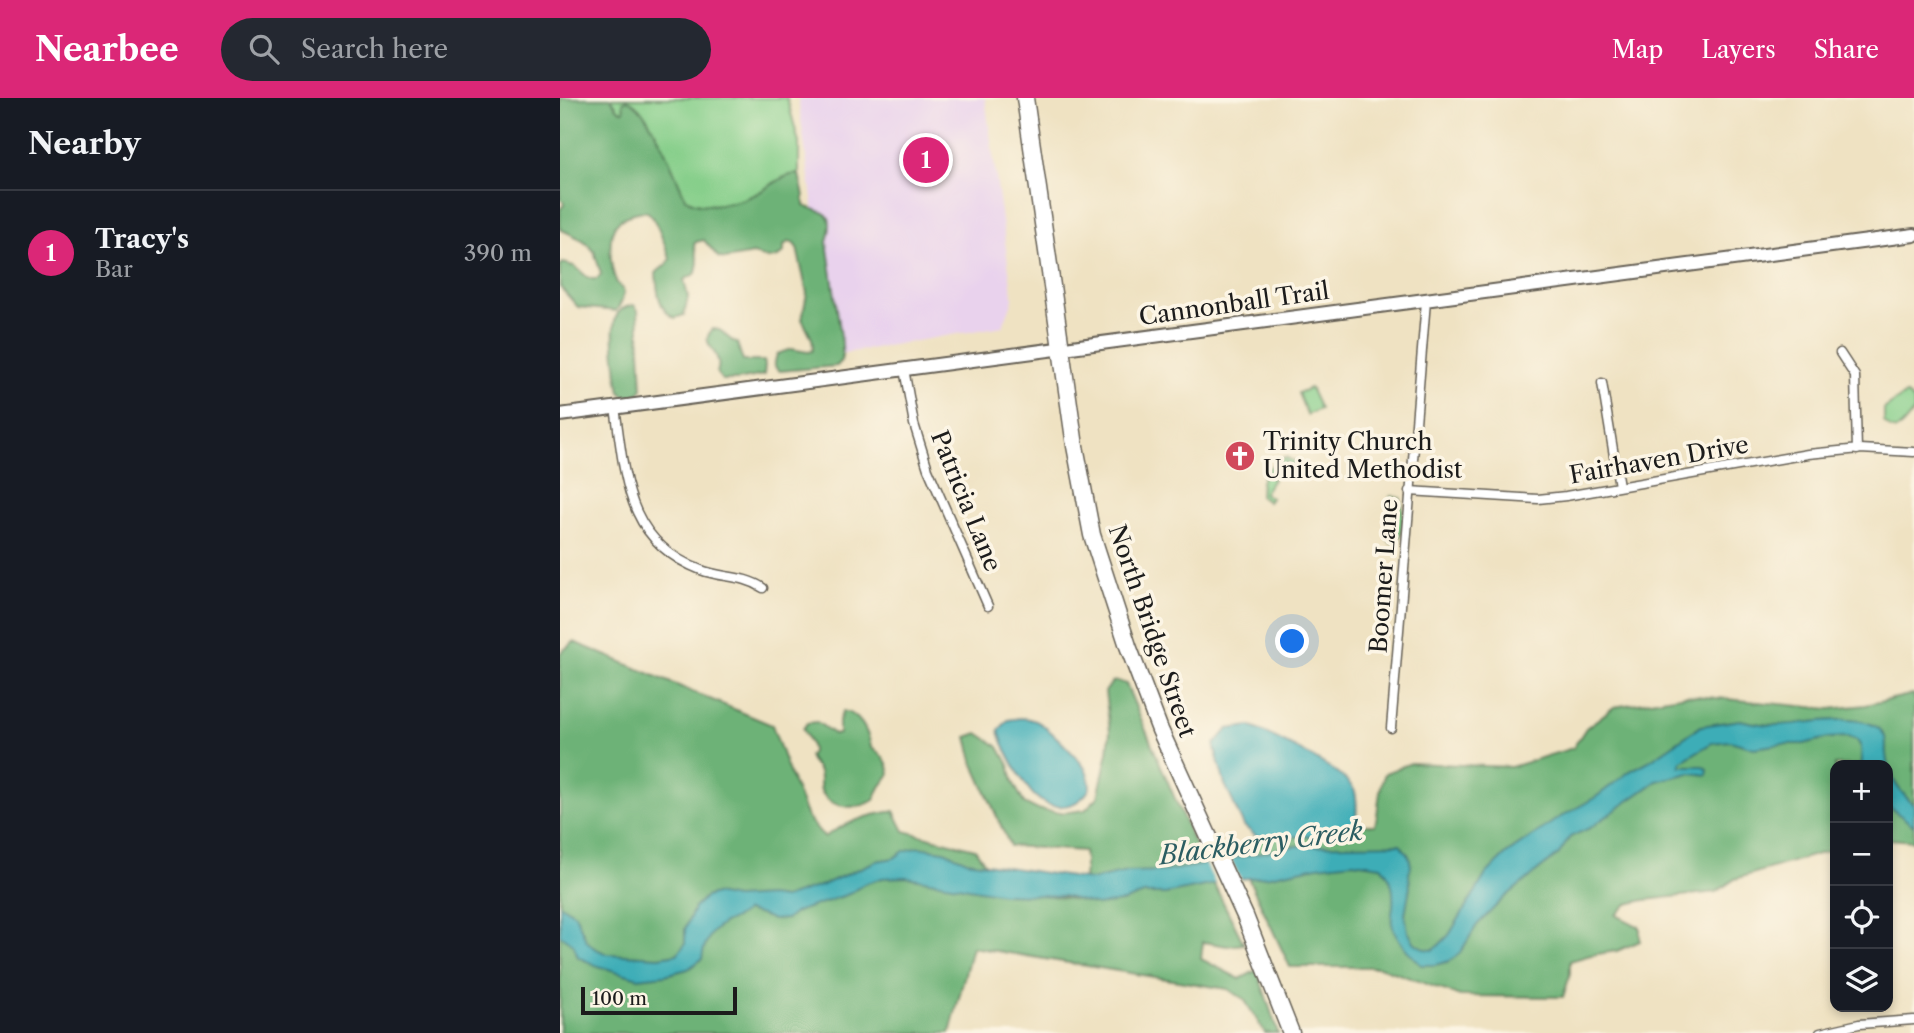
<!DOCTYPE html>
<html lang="en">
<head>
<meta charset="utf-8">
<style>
  :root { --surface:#171b24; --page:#242831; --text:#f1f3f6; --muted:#9ea1a6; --line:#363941; --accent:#db2777 }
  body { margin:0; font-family:"Libre Caslon Text",serif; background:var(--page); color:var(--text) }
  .controls { position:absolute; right:21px; bottom:21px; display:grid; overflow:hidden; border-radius:14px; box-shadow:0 4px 10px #0003 }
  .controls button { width:63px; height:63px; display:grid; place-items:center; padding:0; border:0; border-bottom:2px solid var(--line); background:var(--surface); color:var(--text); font:35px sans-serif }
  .scale { position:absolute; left:21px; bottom:18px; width:156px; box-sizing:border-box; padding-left:7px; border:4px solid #1c1c1c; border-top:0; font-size:19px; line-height:24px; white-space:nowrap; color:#1c1c1c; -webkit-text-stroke:5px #fcf5e5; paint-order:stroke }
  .you { position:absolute; left:733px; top:544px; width:24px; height:24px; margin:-18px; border:5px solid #fff; border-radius:50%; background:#1a73e8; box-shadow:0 0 0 10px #1a73e833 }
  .badge { display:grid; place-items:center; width:46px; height:46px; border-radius:50%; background:var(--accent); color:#fff; font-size:23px; font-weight:700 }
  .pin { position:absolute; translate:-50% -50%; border:4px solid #fff; box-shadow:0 2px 7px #0006 }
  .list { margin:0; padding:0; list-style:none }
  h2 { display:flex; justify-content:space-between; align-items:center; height:91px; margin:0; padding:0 28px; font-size:30px }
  h2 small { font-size:23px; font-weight:400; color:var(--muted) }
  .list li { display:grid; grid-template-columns:46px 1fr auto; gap:21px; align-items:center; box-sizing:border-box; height:126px; padding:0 28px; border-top:2px solid var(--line) }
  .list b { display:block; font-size:26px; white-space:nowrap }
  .list p { margin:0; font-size:23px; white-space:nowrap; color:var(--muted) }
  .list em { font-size:23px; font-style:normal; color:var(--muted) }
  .icon { flex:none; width:38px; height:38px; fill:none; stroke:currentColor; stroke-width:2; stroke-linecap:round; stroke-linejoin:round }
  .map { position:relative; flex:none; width:1354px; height:935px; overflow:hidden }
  header { display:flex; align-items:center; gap:42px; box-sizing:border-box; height:98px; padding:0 35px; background:var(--accent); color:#fff }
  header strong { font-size:33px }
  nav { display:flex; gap:38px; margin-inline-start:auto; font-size:24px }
  .search { width:490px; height:63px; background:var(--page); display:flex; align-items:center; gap:18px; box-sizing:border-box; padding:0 24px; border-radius:38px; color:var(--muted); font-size:26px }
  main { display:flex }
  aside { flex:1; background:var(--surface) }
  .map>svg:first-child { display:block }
</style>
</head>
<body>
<header>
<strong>Nearbee</strong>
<div class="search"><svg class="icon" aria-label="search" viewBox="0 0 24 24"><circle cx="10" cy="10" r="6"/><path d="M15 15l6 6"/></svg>Search here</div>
<nav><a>Map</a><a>Layers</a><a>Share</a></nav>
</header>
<main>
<aside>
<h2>Nearby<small></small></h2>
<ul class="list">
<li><span class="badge">1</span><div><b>Tracy's</b><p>Bar</p></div><em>390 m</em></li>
</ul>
</aside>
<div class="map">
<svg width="1354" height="935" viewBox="0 0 1354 935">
  <rect width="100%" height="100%" fill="#fcf5e5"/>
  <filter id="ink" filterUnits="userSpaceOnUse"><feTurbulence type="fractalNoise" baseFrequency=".0143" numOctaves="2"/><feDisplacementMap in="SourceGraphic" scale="14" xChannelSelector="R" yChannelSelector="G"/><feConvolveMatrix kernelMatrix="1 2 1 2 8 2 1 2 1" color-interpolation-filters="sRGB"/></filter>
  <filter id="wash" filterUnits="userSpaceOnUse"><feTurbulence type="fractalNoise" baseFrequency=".00686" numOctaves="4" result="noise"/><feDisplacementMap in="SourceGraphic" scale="28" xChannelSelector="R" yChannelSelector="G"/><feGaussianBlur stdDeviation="1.57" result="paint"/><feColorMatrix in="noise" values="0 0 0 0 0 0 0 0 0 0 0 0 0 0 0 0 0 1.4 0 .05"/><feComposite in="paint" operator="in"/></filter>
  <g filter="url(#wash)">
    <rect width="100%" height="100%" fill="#efe2c2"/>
    <polygon fill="#e9d2ed" points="238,0 425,0 453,201 443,228 274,257"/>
    <g fill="#87cf8b" stroke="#527654" stroke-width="2">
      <path d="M 51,0 L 227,0 L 239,45 L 239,76 C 220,76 207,93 189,99 C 172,106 141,112 125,100 L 97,38 L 86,18 L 64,10 L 64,13 L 61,13 L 57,10 Z"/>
      <polygon points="750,290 760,311 747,317 738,295"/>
      <path d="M 1346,296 L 1354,303 L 1354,314 C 1344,323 1338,342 1324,324 L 1324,311 Z"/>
      <polygon points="725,359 735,364 733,368 725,364 715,378 706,372"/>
      <polygon points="704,375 713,381 704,395 711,400 708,404 700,398 701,384"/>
      <path d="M 832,398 L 840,400 C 844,408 844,430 840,438 C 838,444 836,444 831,445 L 827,440 L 830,400 Z"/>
    </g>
    <g fill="#6db277" stroke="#44674a" stroke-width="2">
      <path d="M 0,0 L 51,0 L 57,10 L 61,13 L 64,13 L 63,4 L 67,2 C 89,7 116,78 125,100 C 140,112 172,106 189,99 C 207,93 220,76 239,76 L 244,98 L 244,108 C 268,116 275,114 267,144 L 282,245 C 282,253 284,262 277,268 L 220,273 C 212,269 215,264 217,256 L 231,251 L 248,254 L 252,253 L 253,249 L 252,241 L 242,221 L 247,195 L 237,150 L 233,145 L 228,144 L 224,148 L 224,154 L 218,159 L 210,161 L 193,156 L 165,161 L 158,159 L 144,142 L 136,144 L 134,146 L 138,164 L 136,175 L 124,182 L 128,199 L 124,217 L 115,220 C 98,212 97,192 96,175 C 101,169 108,168 110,160 C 105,149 97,122 89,115 C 85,112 79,114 74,115 C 70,117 63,120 59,123 C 46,133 50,171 57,185 C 57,185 64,193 64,193 L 62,203 L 56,213 L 18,209 L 0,189 L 0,168 L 3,165 C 4,165 13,168 14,168 C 23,173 25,182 37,181 L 41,176 L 34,153 L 23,142 L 0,131 L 0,111 L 4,107 L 3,103 L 0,101 Z"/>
      <path d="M 74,207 L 78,212 L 82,291 L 79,296 L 66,299 L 60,294 C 57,278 50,234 56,219 C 59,211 65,208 74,207 Z"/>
      <path d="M 153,231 C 163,231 163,236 170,241 C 172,243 175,244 177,245 L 183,263 L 204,263 L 205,267 L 204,277 L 178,282 L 162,282 L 157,275 C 165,252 136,247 153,231 Z"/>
      <path d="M 14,544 L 212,627 L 230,677 L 247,719 L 264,739 C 287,724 307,717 334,713 L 344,733 L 415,751 L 442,790 L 523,803 L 525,764 L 524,753 L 450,748 L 414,667 L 407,639 L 418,635 L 439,649 L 449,667 L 453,684 L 464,705 L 476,711 L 501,715 L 525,712 L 538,699 L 548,654 L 550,633 L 545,594 L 552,584 L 558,583 L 566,586 L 637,752 L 684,846 L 667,848 L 643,844 L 641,861 L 680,881 L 697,872 L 718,935 L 705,935 L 684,901 L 667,891 L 412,849 L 390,935 L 0,935 L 0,555 Z"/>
      <path d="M 1354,596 L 1354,743 L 1328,741 L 1328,667 L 1275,667 L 1275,751 L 1175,781 L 1156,794 L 1085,802 L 1067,806 L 1056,817 L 1080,829 L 1080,843 L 1057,853 L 1031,857 L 1010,863 L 1010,877 L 1003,899 L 900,898 L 819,869 L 730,869 L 676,754 L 697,739 L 779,738 L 796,727 L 815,727 C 820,708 817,695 825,675 L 851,665 L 951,669 L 1013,650 L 1026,630 L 1054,609 L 1126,597 L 1270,611 L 1306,607 Z"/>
      <path d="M 283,613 C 300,616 308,633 311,649 C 323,659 327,660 330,676 L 320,689 L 314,702 C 299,712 273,712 262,695 C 258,688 262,679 258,672 C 255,666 251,665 249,658 L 252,654 C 252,645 246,639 243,631 L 247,625 L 257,624 L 274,636 L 279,636 L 279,622 Z"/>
    </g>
    <g fill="#3dadb7" stroke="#2c646a" stroke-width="2">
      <path d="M 460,620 C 466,620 471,621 476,623 C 487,628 522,663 527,674 C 529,679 530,684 530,690 C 519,710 492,715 475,698 C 464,688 441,646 439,632 L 448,622 Z"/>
      <path d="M 1180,622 C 1192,625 1205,627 1218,627 C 1243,627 1307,611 1323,635 C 1328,642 1325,648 1326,656 C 1328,678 1338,692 1354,707 L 1354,728 L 1328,708 L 1328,667 L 1302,667 L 1301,649 L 1297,642 L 1288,639 L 1268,640 L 1244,646 L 1222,646 L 1194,650 L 1170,643 L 1152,645 L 1122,663 L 1120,668 L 1143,668 L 1148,672 L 1147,677 L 1130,675 L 1097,683 L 1030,730 L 1010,739 L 999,756 L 944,800 L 917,827 L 900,855 L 890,863 L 875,867 L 861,867 C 850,856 836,842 832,826 C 831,821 832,815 833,809 C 834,793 833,781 821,768 L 793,764 L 758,768 L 710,778 L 680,781 L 605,796 L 584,796 L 562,804 L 537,807 L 503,798 L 442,796 L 347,779 L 322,780 L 304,786 L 289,796 L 236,814 L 227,821 L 213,822 L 201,817 L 186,813 C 176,822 169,821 161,827 C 148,836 144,847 142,861 L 128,871 L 105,877 L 78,880 L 35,867 L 18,859 L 13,846 L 0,837 L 0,807 L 15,816 L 26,842 L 34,850 L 47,856 L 99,859 L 117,856 L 125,846 L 125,831 L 134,810 L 145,799 L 155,796 L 175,800 L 210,798 L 224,800 L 265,786 L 316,763 L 334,760 L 344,753 L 359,749 L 384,753 L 407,763 L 531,782 L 567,774 L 605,773 L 636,768 L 733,748 L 840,746 L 849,758 L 851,768 L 849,776 L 850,789 L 845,816 L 848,834 L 855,845 L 865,851 L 872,852 L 878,848 L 889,837 L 926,776 L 946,756 L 997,721 L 1036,699 L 1070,673 L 1089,663 L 1141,628 Z"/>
      <path d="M 690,628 C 712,638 788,673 795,694 C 798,704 796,718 796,727 L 779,738 L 697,739 L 684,728 L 665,687 L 654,647 L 668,631 Z"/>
    </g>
    <polygon fill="#efe2c2" points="669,758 682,784 657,789 644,762"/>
  </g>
  <g filter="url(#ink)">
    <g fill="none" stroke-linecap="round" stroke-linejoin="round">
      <g stroke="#666156" stroke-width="11">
        <g id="street">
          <polyline points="1280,255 1295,278 1297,352"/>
          <polyline points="344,271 354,326 368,371 428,508"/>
          <polyline points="1042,285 1059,388"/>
          <path d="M 55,309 C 65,377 65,443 141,472 C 161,480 184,477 203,490"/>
          <polyline points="849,393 978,401 1006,398 1248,356 1300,351 1354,354"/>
          <polyline points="831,630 866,203"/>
          <polyline points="1260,935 1299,926 1354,922"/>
        </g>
      </g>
      <g stroke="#666156" stroke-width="16">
        <polyline id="secondary" points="0,317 1354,137"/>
      </g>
      <g stroke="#666156" stroke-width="19">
        <polyline id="highway" points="465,0 515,348 532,437 568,548 600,632 685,818 731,935"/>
      </g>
      <use href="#street" stroke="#fff" stroke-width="8"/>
      <use href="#secondary" stroke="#fff" stroke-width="12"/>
      <use href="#highway" stroke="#fff" stroke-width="16"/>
    </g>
  </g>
  <defs>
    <g id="church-disc" transform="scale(1.575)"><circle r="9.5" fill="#d1495b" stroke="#fcf5e5"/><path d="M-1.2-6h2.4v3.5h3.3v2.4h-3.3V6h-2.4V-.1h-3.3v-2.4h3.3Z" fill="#fff"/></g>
  </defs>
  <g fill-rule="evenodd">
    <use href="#church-disc" x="680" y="358"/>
  </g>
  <g text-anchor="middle" stroke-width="7" stroke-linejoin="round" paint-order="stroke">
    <g font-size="24" fill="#1c1c1c" stroke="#fcf5e5">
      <text transform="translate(674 206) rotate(-8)" y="8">Cannonball Trail</text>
      <text transform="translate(1099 362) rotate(-10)" y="8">Fairhaven Drive</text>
      <text transform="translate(406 403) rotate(68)" y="8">Patricia Lane</text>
      <text transform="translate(824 478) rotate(-86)" y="8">Boomer Lane</text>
      <text transform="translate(592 533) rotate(71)" y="8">North Bridge Street</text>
    </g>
    <g font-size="24" fill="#1c1c1c" stroke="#fcf5e5" text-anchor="start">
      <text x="703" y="352">Trinity Church<tspan x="703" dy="28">United Methodist</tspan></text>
    </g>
    <g font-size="26" font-style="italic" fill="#2b5d62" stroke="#fcf5e5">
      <text transform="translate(701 745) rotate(-7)" y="9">Blackberry Creek</text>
    </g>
  </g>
</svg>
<div class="controls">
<button>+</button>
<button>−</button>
<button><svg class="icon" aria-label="locate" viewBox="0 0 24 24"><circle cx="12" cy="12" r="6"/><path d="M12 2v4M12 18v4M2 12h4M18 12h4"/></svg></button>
<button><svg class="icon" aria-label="layers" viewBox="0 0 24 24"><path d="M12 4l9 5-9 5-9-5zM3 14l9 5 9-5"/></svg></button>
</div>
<div class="scale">100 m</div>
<div class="you"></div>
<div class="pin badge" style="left:366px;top:62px">1</div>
</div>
</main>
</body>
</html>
